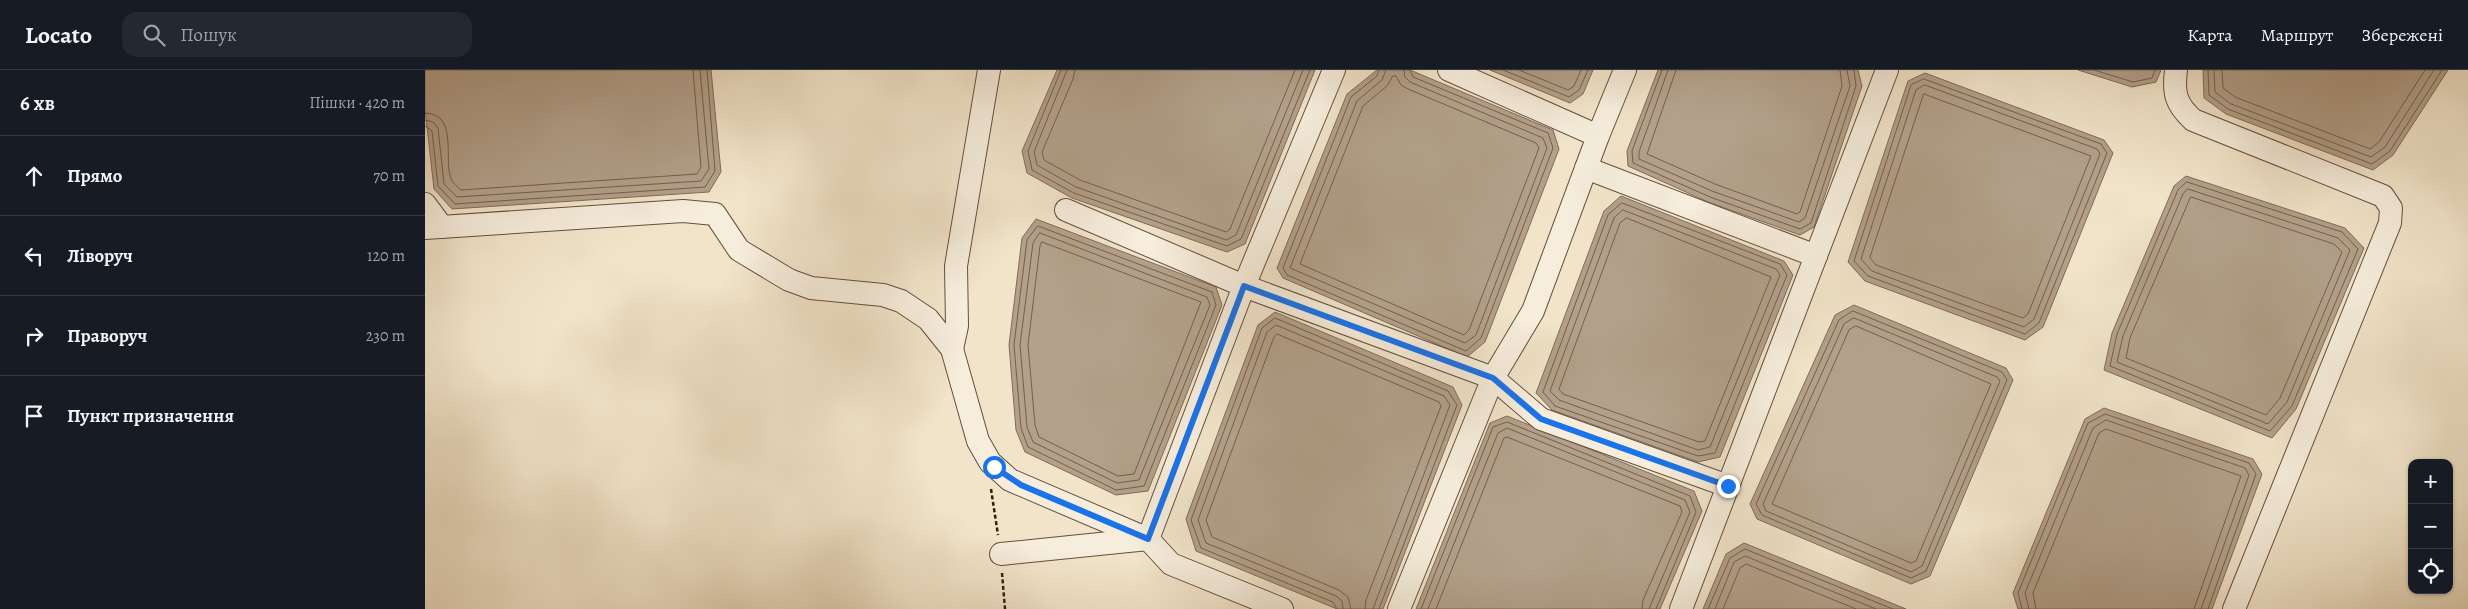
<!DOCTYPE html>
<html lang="uk">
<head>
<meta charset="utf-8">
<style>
  :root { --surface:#171b24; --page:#242831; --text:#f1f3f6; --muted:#9ea1a6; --line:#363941 }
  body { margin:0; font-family:Alegreya,serif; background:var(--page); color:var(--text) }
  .controls { position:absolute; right:15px; bottom:15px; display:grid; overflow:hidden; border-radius:10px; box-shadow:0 1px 4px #0004 }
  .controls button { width:45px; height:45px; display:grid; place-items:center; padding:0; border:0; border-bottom:1px solid var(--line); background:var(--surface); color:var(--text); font:25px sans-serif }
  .stop { position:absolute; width:15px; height:15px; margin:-11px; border:4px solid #1a73e8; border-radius:50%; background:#fff }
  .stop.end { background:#1a73e8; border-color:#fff; box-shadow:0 1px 5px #0008 }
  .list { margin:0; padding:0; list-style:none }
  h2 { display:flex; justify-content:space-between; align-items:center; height:65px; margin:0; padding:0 20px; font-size:21px }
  h2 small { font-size:16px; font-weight:400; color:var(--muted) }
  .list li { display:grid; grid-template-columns:32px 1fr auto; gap:15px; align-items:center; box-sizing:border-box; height:80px; padding:0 20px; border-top:1px solid var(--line) }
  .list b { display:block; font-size:19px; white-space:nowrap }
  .list em { font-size:16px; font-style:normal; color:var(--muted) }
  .icon { flex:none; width:28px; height:28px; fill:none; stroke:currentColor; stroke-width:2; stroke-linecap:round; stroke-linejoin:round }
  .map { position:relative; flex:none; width:2043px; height:539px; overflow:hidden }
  header { display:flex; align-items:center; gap:30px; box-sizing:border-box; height:70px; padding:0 25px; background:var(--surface); border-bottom:1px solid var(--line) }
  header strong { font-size:24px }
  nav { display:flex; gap:28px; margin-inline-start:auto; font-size:18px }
  .search { width:350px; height:45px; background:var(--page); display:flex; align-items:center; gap:12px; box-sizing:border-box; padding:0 18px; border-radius:15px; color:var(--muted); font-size:19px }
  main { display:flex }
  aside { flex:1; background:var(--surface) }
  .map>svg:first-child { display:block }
</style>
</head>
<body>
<header>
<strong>Locato</strong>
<div class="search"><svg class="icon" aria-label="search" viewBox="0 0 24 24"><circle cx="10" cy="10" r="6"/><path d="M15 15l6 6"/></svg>Пошук</div>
<nav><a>Карта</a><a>Маршрут</a><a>Збережені</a></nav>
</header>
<main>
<aside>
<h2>6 хв<small>Пішки · 420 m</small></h2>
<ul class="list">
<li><svg class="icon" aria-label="ahead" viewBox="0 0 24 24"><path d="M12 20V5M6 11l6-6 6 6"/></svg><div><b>Прямо</b></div><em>70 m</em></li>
<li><svg class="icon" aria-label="left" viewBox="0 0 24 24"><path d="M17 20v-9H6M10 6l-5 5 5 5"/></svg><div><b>Ліворуч</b></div><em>120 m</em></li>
<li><svg class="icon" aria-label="right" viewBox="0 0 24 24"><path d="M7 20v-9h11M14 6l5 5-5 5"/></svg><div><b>Праворуч</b></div><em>230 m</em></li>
<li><svg class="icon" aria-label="arrive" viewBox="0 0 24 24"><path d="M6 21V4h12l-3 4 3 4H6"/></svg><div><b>Пункт призначення</b></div></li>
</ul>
</aside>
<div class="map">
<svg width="2043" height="539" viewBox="0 0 2043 539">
  <rect width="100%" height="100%" fill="#f1e4c9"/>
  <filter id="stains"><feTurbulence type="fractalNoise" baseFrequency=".004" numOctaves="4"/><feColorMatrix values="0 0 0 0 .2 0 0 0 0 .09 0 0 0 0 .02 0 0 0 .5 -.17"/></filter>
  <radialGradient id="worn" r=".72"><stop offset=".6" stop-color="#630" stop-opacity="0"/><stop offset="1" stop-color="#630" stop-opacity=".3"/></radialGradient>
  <g fill="#b2a08a" stroke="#816b59">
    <polygon points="0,0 286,0 296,102 284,122 27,139 9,119 0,39"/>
    <polygon points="632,0 890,0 820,174 802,182 647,128 602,103 597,81"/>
    <polygon points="952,0 985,0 1128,60 1134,79 1060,272 1042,287 858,208 852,198 922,24"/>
    <polygon points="1065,0 1168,0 1158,24 1145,33"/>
    <polygon points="1233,0 1433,0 1437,16 1389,157 1375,165 1283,132 1203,96 1202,81"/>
    <polygon points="1653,0 1736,0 1731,12 1707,17"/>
    <polygon points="1778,0 2023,0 1968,85 1948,100 1801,44 1779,28"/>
    <polygon points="1500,3 1679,70 1688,83 1618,257 1600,270 1440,211 1423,192 1483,11"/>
    <polygon points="1761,106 1920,158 1939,178 1871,339 1847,368 1679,300 1687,263 1749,116"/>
    <polygon points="1196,126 1359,191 1368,205 1295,387 1273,392 1127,340 1111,323 1179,141"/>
    <polygon points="611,149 791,217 797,235 723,421 691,425 600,382 591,360 584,275 597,168"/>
    <polygon points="1429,235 1581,298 1588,310 1505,506 1486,514 1332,449 1325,434 1410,245"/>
    <polygon points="850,242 1028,317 1037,335 958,539 912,539 771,481 761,449 833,255"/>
    <polygon points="1679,338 1828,389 1837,404 1787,539 1593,539 1588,523 1660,349"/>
    <polygon points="1082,346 1269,421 1277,441 1235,539 991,539 1065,353"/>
    <polygon points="1319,473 1481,539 1278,539 1301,484"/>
  </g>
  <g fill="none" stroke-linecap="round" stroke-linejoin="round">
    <g stroke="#755e4c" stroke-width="1">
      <polyline points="636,0 603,81 607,100 649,123 802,176 816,169 885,0"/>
      <polyline points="642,0 609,82 612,95 651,117 801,170 811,165 878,0"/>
      <polyline points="650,0 648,9 617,82 619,90 655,110 801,162 805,159 870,0"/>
      <polyline points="954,0 952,6 926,27 858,198 862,205 1041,281 1056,268 1128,78 1123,63 988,7 985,0"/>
      <polyline points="961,0 957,10 932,31 865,198 1040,273 1051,265 1122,78 1118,68 985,12 980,7 979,0"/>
      <polyline points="1078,0 1144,27 1154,20 1163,0"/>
      <polyline points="1094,0 1143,20 1149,16 1156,0"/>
      <polyline points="1237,0 1207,81 1208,93 1285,127 1375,159 1386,153 1431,16 1429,0"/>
      <polyline points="1243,0 1214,82 1214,89 1287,121 1374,152 1380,148 1425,16 1422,0"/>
      <polyline points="1251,0 1222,84 1290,114 1372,144 1375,142 1417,16 1415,0"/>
      <polyline points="1669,0 1708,12 1727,8 1730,0"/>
      <polyline points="1783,0 1784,25 1803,39 1947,94 1965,81 2017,0"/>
      <polyline points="1789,0 1790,22 1806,34 1946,87 1960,77 2009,0"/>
      <polyline points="1797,0 1798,18 1810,27 1945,79 1954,72 2000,0"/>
      <polygon points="968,6 971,6 976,15 983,19 1111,73 1114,78 1044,260 1039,265 875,194 938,36 962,16"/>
      <polygon points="1499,9 1676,74 1682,83 1614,253 1600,264 1443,206 1429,191 1486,15"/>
      <polygon points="1500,15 1672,79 1675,84 1609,249 1599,257 1447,201 1436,189 1491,20"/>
      <polygon points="1499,24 1666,86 1603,244 1598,248 1451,195 1445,188"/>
      <path d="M 0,43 C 35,44 17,91 27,111 C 29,114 33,117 36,120 L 272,104 L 276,97 L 268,0"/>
      <polyline points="0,50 8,52 13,58 19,114 32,127 276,111 284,99 275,0"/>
      <polyline points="0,56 7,61 13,116 30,134 280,117 290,101 282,0"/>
      <polygon points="1762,112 1917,162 1933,179 1867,336 1845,361 1685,296 1692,264 1753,120"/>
      <polygon points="1763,119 1913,168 1925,180 1862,332 1843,354 1692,292 1698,266 1758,124"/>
      <polygon points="1766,127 1909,174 1917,182 1855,328 1841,345 1701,288 1705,268"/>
      <polygon points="1197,133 1355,194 1362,205 1290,383 1273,386 1130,336 1118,322 1183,145"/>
      <polygon points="1198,140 1351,199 1355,205 1285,377 1273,380 1134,330 1125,321 1189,148"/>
      <polygon points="1202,148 1346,207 1280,371 1274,372 1138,324 1134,319 1195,153"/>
      <polygon points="613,156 787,222 791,235 719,416 691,420 603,377 596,358 589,275 602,170"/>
      <polygon points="615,163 782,227 785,235 714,410 692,413 608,372 602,357 595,275 608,173"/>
      <polygon points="617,172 776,232 709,404 693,406 614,367 610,355 603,275 615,176"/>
      <polygon points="1428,241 1577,302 1582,310 1501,501 1486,508 1337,445 1331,434 1414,250"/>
      <polygon points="1429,248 1572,307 1575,311 1497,496 1486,502 1341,441 1338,434 1419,254"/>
      <polygon points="1431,256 1566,314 1491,491 1486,493 1347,434 1424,260"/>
      <polyline points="912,539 908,532 776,478 766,450 837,258 850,248 1023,321 1032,335 954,539"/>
      <polyline points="918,539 917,531 911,526 781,473 773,450 842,262 851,255 1019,326 1025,335 948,539"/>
      <polyline points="926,539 923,527 914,520 787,467 781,450 849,267 852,264 1014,332 1016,336 941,530 940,539"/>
      <polyline points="996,539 1068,357 1082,352 1265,426 1271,442 1231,539"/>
      <polyline points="1003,539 1073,363 1082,358 1260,430 1265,442 1224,539"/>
      <polyline points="1011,539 1079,368 1082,367 1255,436 1257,442 1218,530 1217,539"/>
      <polyline points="1283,539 1305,488 1320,479 1468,539"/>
      <polyline points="1290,539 1309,492 1320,486 1451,539"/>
      <polyline points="1298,539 1315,498 1321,494 1431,539"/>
      <polyline points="1597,539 1593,523 1663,353 1680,344 1824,393 1831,404 1783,539"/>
      <polyline points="1604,539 1600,523 1668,358 1681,350 1820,398 1824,405 1776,539"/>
      <polyline points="1611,539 1608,523 1674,363 1681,359 1816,406 1769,539"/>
    </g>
    <g stroke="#664e3e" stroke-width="24">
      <g id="minor">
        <polyline points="1024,0 1173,66"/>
        <path d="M 1751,0 C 1748,24 1751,34 1768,50 L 1958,126 L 1966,138 L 1965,153 L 1809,539"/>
        <polyline points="1161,98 1391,186"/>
        <polyline points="0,134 17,157"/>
        <polyline points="641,140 819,216 1068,308 1116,349 1303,416"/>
        <polyline points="0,158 258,141 290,144 314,180 364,210 386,218 458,225 476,231 503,249 527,279 553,371 565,392 585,410 723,469 819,216 909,0"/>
        <polyline points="527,279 532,256 531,196 564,0"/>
        <polyline points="576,484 723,469 746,494 857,539"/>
        <polyline points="974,539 1068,308 1108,241 1173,66 1200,0"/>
        <polyline points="1256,539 1462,0"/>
      </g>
    </g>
    <g stroke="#381c0f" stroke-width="2.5" stroke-dasharray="4 2.5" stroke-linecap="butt">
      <polyline points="566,419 573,465"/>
      <polyline points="577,503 580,539"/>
    </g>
    <use href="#minor" stroke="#f6eddc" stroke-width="22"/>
  </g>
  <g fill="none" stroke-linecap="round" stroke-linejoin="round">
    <polyline stroke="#1a73e8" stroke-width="6" points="569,397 596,415 723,469 819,216 1068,308 1116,349 1303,416"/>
  </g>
  <rect width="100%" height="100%" filter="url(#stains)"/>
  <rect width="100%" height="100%" fill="url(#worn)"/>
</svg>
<div class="controls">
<button>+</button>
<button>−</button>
<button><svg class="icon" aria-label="locate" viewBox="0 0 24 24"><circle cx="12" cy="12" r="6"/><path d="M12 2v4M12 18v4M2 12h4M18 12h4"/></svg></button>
</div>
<div class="stop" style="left:569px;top:397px"></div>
<div class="stop end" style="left:1303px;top:416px"></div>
</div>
</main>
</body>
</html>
